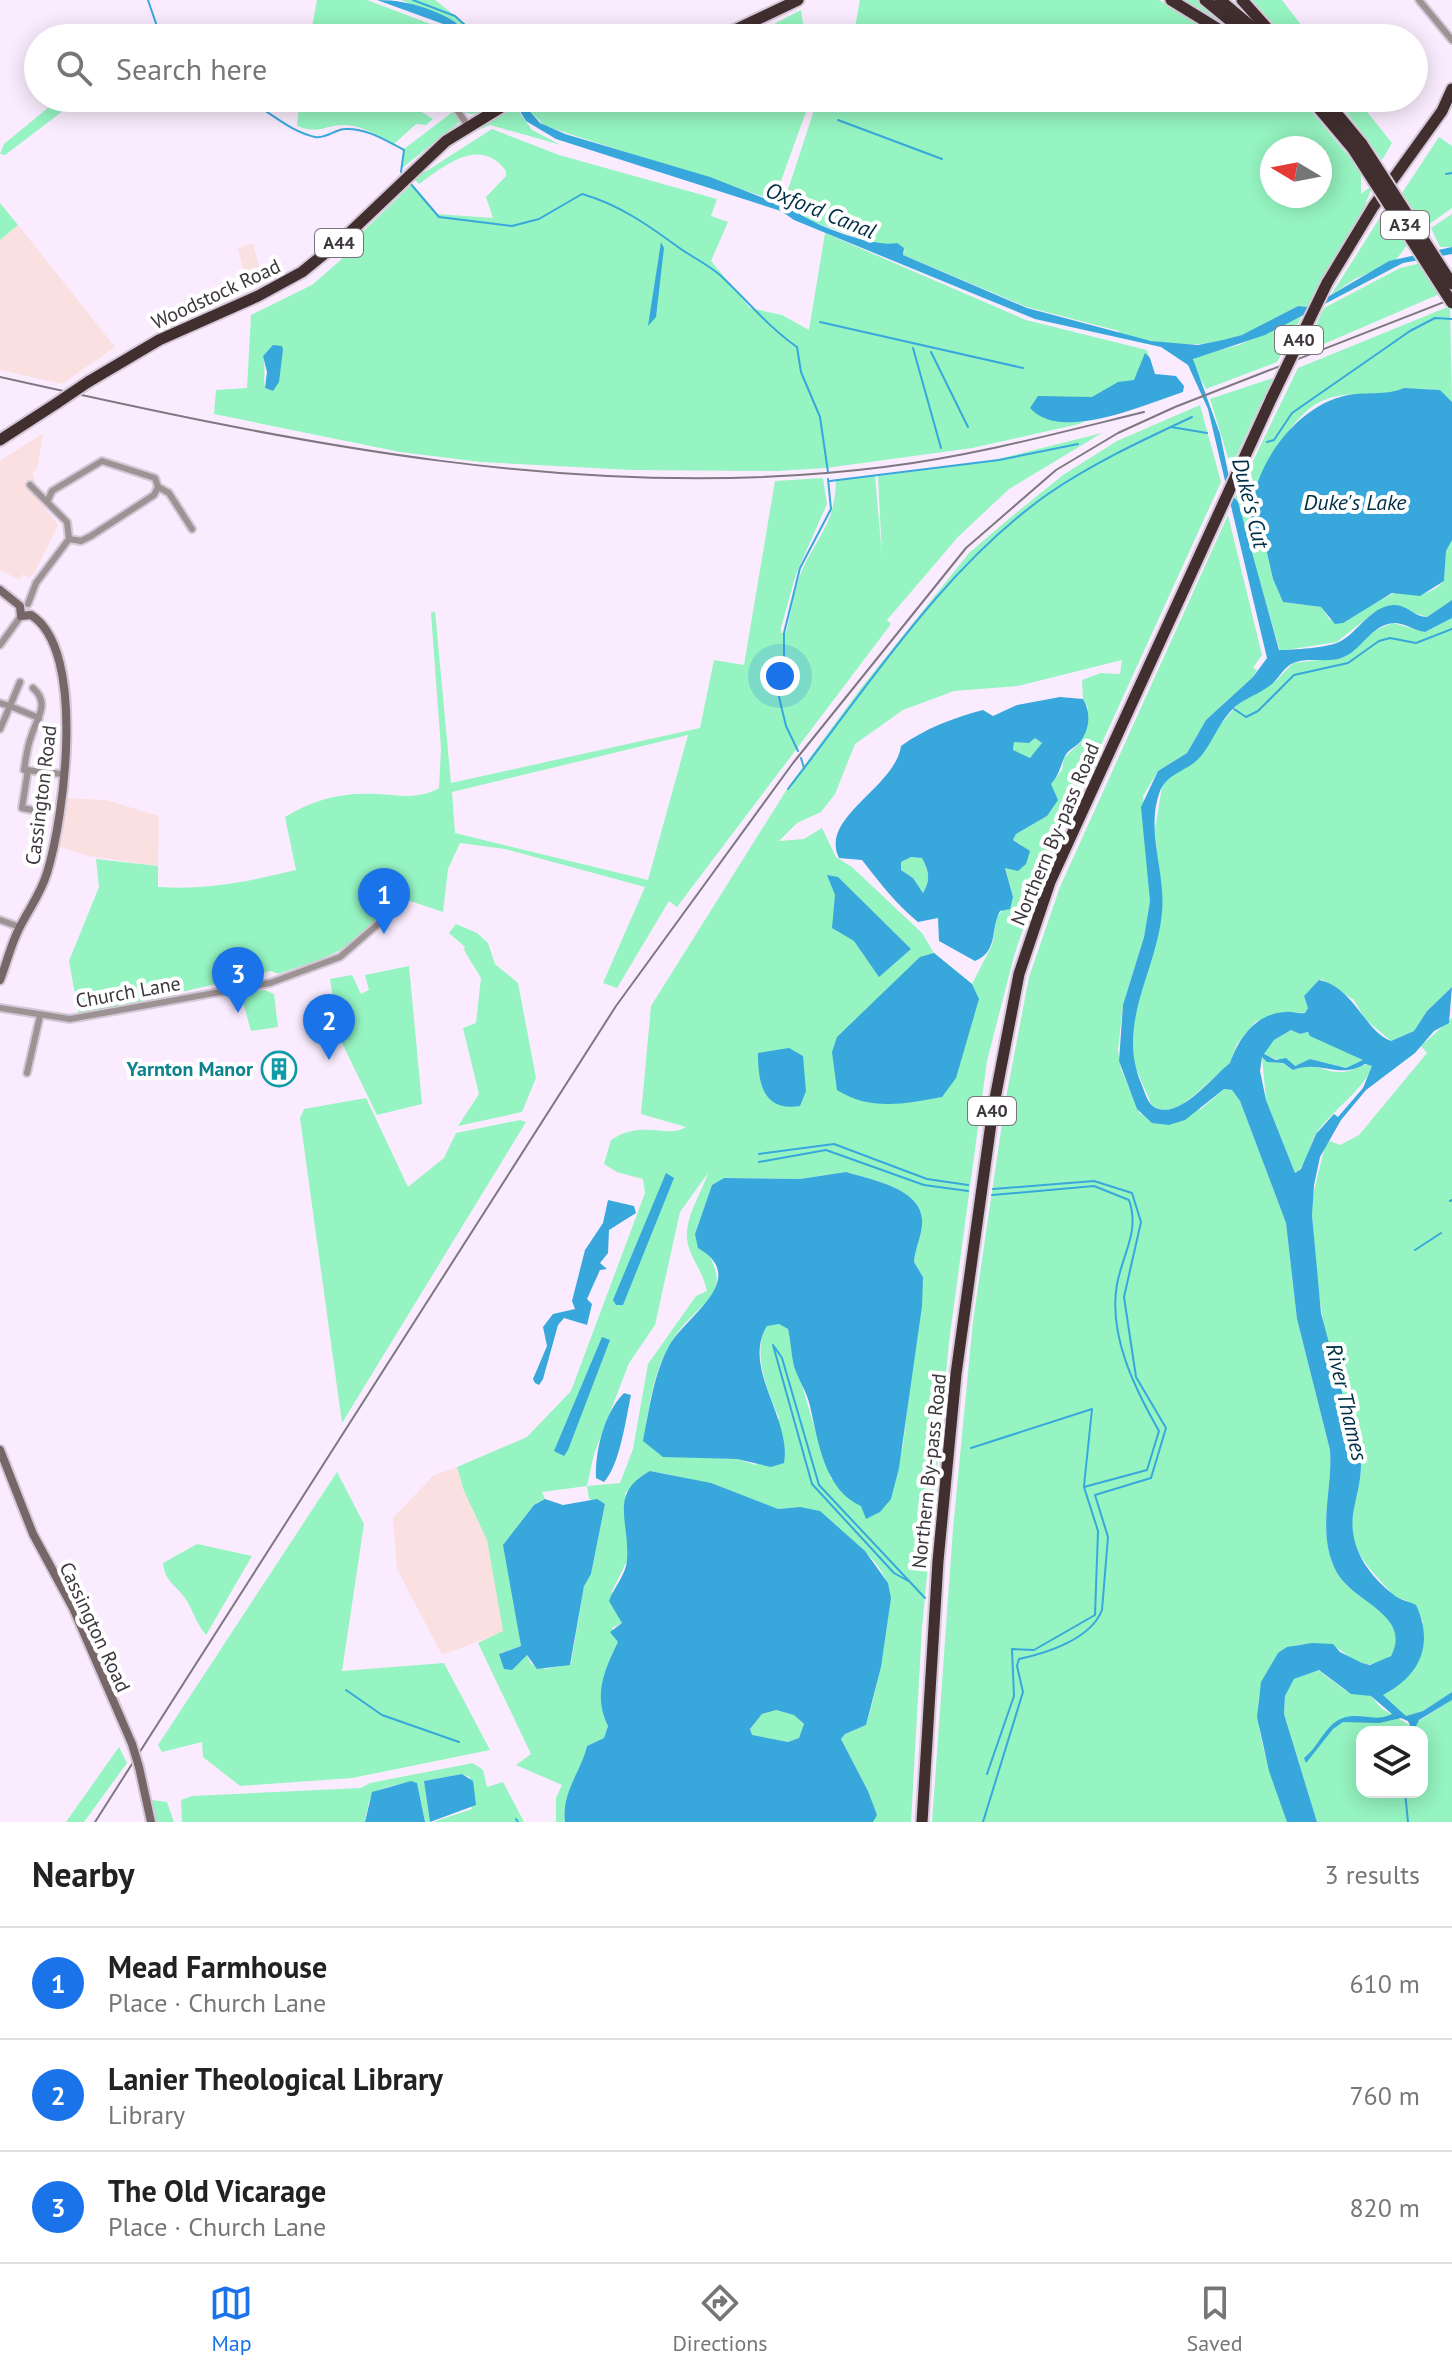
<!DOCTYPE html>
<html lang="en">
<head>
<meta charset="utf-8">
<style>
  :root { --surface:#fff; --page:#f2f2f2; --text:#222; --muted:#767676; --line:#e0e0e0; --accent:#1a73e8 }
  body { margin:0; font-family:"PT Sans",sans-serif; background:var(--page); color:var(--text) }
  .controls { position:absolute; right:24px; bottom:24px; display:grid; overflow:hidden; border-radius:16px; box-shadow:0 4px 20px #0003 }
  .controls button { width:72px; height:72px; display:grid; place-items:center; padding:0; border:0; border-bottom:2px solid var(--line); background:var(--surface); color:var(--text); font:40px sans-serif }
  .compass { position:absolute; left:1260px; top:136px; width:72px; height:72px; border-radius:50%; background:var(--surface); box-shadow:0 4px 20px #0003; rotate:280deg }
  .you { position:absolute; left:780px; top:676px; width:28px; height:28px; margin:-20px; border:6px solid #fff; border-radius:50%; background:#1a73e8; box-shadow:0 0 0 12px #1a73e833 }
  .badge { display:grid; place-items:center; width:52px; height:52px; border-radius:50%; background:var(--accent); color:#fff; font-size:26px; font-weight:700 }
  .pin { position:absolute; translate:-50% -66px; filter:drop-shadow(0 2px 4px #0008) }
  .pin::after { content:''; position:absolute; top:42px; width:28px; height:24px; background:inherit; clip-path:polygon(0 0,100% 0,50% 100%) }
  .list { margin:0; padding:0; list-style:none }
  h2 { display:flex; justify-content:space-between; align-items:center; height:104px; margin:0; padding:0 32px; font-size:34px }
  h2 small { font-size:26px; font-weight:400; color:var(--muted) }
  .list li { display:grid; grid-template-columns:52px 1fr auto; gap:24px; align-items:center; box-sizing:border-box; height:112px; padding:0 32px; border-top:2px solid var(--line) }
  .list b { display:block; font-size:30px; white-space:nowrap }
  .list p { margin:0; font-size:26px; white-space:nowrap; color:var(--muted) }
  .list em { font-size:26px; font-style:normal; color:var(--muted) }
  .icon { flex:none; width:44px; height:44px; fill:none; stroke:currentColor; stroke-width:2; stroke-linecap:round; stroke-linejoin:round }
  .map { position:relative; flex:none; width:1452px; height:1822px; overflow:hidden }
  .search { position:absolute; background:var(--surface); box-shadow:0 4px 20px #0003; left:24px; right:24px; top:24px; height:88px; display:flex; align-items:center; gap:20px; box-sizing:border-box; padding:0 28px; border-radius:44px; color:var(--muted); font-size:30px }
  .sheet { height:440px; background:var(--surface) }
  nav { display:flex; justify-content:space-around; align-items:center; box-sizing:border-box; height:112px; border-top:2px solid var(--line); background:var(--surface); font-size:22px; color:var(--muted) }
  nav a { display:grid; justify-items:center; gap:4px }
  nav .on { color:var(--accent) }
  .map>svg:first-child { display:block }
</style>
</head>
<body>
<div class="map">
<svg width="1452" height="1822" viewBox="0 0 1452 1822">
  <rect width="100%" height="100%" fill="#faecfe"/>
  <g fill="#fbe0e1">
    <polygon points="18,225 115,347 62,384 0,370 0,240"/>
    <polygon points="253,243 263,283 248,291 238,248"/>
    <polygon points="43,433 37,469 32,473 35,481 29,487 58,525 35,572 29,578 23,574 19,580 0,570 0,461"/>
    <polygon points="63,798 106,800 159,816 158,866 88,856 57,846"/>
    <polygon points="457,1467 464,1491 487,1540 503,1632 442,1655 397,1569 393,1518 434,1475"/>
  </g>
  <g fill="#95f4c1" fill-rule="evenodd">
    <polygon points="317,0 367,0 449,31 445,38 310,38"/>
    <polygon points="401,0 435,0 483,38 475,38 458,23"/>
    <polygon points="860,0 1159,0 1224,38 853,38"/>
    <polygon points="1180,0 1200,0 1243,36 1237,38"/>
    <polygon points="1252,0 1282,0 1311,38 1286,38"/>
    <polygon points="801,10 805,38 747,38"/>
    <polygon points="60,98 80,98 5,155 0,154 4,144"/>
    <path d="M 300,98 L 411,98 L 409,104 L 433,119 L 426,125 L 416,124 L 393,145 C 378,136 364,126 346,125 C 325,124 321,135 297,126 Z"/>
    <path d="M 473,98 L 500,98 C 485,108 474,122 458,108 Z"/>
    <polygon points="530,98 543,98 542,109 557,101 559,105 578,98 811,98 774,200 545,126 520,102"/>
    <path d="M 818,98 L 1300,98 L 1361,171 L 1361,194 L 1373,185 L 1361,215 L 1307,307 L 1298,306 C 1279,315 1261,327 1242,335 C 1202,351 1160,343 1119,335 L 1119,331 L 1027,307 L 903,255 L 905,250 L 876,244 L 805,219 L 783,205 ZM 1272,148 L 1320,148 L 1320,196 L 1272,196 Z"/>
    <polygon points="1336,98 1356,98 1392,143 1382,160"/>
    <polygon points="514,105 532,130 561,145 490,125 463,136"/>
    <polygon points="454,111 461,121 401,169 404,149"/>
    <path d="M 492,129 L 559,155 L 717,199 L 711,216 L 728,222 L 711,261 L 750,308 L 782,315 L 809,330 L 825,233 L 1026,320 L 1147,350 L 1150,358 L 1145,393 L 1079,424 L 972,448 L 826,468 L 777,471 L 631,470 L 481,462 L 400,452 L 214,414 L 216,390 L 247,388 L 251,315 L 312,285 L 344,257 L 344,250 L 412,184 L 437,214 L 493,218 L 486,197 L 506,176 L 506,171 C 480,136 446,165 419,184 L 414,179 L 419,172 L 425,172 ZM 271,348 L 283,350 L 273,391 L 265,388 C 263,377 266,368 263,356 Z"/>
    <polygon points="1439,137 1452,146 1452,208 1425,227 1402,193"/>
    <polygon points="0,203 18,225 0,240"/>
    <polygon points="1388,205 1411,240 1395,261 1355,279 1331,295"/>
    <polygon points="1452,214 1452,247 1440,247 1431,228"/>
    <polygon points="1425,262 1442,293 1303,353 1324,308 1400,268"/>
    <path d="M 1450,306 L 1452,402 C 1435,383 1417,389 1395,392 C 1370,396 1339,390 1316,404 C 1288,421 1251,484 1251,519 L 1265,544 L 1273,579 L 1283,602 L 1321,607 L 1330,620 L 1364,609 L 1398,591 C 1416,597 1431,595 1444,581 L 1446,551 L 1452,540 L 1452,600 L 1427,617 L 1390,605 L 1373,613 L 1337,642 L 1280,651 L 1235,498 L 1298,368 Z"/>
    <polygon points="1302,316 1277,362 1206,389 1192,363 1196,356 1239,345"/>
    <polygon points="1273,378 1231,467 1210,399"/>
    <path d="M 1200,405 L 1221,482 L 1039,881 L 1014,956 L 987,1061 L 949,1342 L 922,1628 L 911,1822 L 873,1822 L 876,1815 L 868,1791 L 841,1739 L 845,1734 L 866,1725 C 875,1700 896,1602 886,1580 C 873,1550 832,1524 803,1509 C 794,1505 783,1511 774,1508 C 732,1494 694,1478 650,1471 L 625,1493 L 628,1559 L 612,1591 L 622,1623 L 612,1628 L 619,1642 C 606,1667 595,1699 608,1726 L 604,1738 L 587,1746 C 581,1773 561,1793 565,1822 L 556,1822 L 556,1798 L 562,1785 L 516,1765 L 531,1754 L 478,1643 L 503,1631 L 487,1540 L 464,1491 L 457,1467 L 527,1437 L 571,1391 L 645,1193 L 643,1179 L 617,1172 L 604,1164 L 611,1140 C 643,1119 668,1139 686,1127 L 641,1114 L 651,1006 L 789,786 L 861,688 L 969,553 L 1011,517 L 1063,475 L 1117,441 ZM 1122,660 L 1120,674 L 1101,673 L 1082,680 L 1083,699 L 1088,708 L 1080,743 L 1064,758 L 1062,770 L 1051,784 L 1047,816 L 1016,834 L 1013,840 L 1022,845 L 1005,867 L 1013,897 L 997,917 L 992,945 L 972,984 L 934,953 L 922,933 L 852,867 L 836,857 L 822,828 L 804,839 L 779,841 L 797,823 L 821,812 L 835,794 L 855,744 L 903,710 L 954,691 L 1018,686 ZM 911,949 L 879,976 L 863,954 ZM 979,999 L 963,1045 L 863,1052 ZM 846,1172 C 872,1180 926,1189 922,1225 C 921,1238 915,1249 914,1262 L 923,1277 L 903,1445 L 891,1499 L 831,1479 C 815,1429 799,1380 788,1329 L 779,1324 L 767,1325 C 751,1352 768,1392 779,1418 L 756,1465 L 737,1459 L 687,1457 L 644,1441 C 648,1410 653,1374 669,1346 C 697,1295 745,1301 695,1234 L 712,1185 L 724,1178 L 800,1179 ZM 708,1173 C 701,1195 682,1221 688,1245 C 693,1262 703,1272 707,1291 L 696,1296 L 648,1364 L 633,1449 L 620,1483 L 587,1486 L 594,1454 L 629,1363 L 655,1325 L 680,1212 ZM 587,1486 L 589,1499 L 605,1504 L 591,1574 L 584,1585 L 571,1664 L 545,1669 L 531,1664 L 527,1655 L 518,1660 L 500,1653 L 521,1646 L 504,1544 L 534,1505 L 545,1499 L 542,1492 Z"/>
    <path d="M 1102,433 L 1009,489 L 958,537 L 887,620 L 891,624 L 677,907 L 669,901 L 617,988 L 603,983 L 645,887 L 505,849 L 460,843 L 448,869 L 443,912 L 392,895 C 368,946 329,957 278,974 L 271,971 L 79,1016 L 69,961 L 99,887 L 96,859 L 158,866 L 158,887 C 209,890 246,882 296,870 L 285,817 C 314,799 342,792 377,794 C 398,795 419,800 439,788 L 441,749 L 431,613 L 435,611 L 451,783 L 700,728 L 714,660 L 744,665 L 775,481 L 823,478 L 827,504 L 796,574 L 781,628 L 781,633 L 786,633 C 791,612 794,586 804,566 C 821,532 835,521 836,480 L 875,475 L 882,556 L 878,476 L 986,462 ZM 688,735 L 648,880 L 455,833 L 452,792 Z"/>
    <path d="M 1228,515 L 1262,655 L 1253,668 L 1257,670 L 1253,677 L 1206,720 L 1187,753 L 1158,771 L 1143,796 L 1150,901 L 1144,937 L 1123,1005 L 1118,1050 L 1121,1069 L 1140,1114 L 1201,1109 L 1224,1089 L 1232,1090 L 1240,1101 L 1286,1223 L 1297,1319 L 1330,1450 C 1333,1490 1316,1530 1336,1571 C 1349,1599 1393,1604 1396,1638 C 1398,1654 1384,1664 1369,1664 C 1353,1665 1344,1649 1332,1646 C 1322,1643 1307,1644 1296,1645 C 1227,1687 1270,1763 1287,1822 L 932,1822 L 953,1529 L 973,1321 L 1005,1103 L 1029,977 L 1060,887 Z"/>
    <polygon points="1452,618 1452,987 1427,1011 1414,1031 1391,1041 1365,1019 1354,1000 1321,979 1304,996 1308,1008 1305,1013 1287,1012 1255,1022 1237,1044 1230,1063 1197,1093 1177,1108 1163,1110 1152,1106 1132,1059 1132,1040 1135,1012 1162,913 1155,829 1162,787 1167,779 1200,757 1214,732 1239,703 1276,681 1293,663 1344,657 1373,631 1393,623 1425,632"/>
    <polygon points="1035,738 1042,743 1037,753 1027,759 1013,750 1014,742 1029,743"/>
    <path d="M 911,857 L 922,858 C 929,872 931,880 923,893 L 913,878 L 901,870 L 901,862 Z"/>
    <polygon points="456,924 477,933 488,943 495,964 518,983 536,1078 522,1112 458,1126 479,1094 463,1028 476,1023 481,978 464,950 465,947 449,933"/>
    <polygon points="409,966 422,1104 377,1115 340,1039 330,979 352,975 361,994 369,990 365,975"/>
    <polygon points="265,990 274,994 278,1027 251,1031 240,991"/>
    <path d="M 1452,1018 L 1452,1692 L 1423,1711 L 1406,1716 L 1382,1694 L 1423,1622 C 1416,1608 1413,1600 1396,1598 C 1373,1571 1347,1553 1353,1513 C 1356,1495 1361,1483 1361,1464 L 1326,1339 L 1318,1288 L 1311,1203 L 1325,1146 L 1330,1141 L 1340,1145 L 1359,1135 L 1427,1053 L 1421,1046 Z"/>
    <polygon points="1291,1030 1300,1034 1309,1032 1363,1060 1346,1068 1310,1059 1295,1066 1263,1054 1274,1040"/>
    <path d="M 1262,1057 L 1267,1062 L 1282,1063 L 1293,1070 C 1319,1060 1321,1073 1342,1072 C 1354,1072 1362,1062 1372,1066 C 1366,1088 1330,1112 1316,1134 C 1308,1147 1308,1165 1295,1173 L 1266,1100 Z"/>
    <polygon points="366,1098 408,1187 444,1158 456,1133 520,1120 526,1122 342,1423 300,1118 304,1109"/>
    <polygon points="337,1472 364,1524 342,1671 444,1663 490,1750 352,1778 240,1786 203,1757 202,1742 162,1752 158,1745"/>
    <path d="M 197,1544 L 252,1556 L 206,1635 C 196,1623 194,1613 187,1601 C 177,1585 165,1583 163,1563 Z"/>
    <path d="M 1318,1670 L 1346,1691 L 1371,1696 L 1381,1708 L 1411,1726 L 1452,1700 L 1452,1822 L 1317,1822 L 1284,1714 L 1285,1696 L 1294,1679 ZM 1362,1732 L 1422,1732 L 1422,1792 L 1362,1792 Z"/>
    <polygon points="775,1710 795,1715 804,1725 799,1738 788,1742 752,1736 750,1729 762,1714"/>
    <polygon points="119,1747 127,1763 84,1822 66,1822"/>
    <path d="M 473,1763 L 483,1770 L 487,1787 L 503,1782 L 524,1822 L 433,1822 L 472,1809 L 470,1777 L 462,1774 L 424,1781 L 430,1822 L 425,1822 L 417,1783 C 409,1781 404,1783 396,1785 C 368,1791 370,1795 365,1822 L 182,1822 L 181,1800 L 192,1796 L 361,1788 L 370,1783 Z"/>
    <polygon points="151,1800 167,1802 174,1822 155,1822"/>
  </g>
  <g fill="#38a7dc" fill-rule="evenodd">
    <path d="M 377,0 C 413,0 450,13 475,38 L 463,38 L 446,25 Z"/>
    <path d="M 512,98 L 518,98 L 540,123 L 565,134 L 710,177 L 794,210 C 814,226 875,248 897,243 L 904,248 L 903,255 L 1027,308 L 1151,341 L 1198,345 L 1223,340 L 1242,335 L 1298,306 L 1307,307 L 1331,295 L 1389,261 L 1452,247 L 1452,254 L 1403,263 L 1265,335 L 1193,359 L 1220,434 L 1233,496 L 1238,502 L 1279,650 C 1292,650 1329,648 1341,641 C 1359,631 1370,607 1393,605 C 1407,604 1414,617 1427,617 L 1452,600 L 1452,618 L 1425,632 C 1415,631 1407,624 1396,623 C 1370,623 1363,651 1341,658 C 1326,663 1308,657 1293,663 C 1284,667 1279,678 1272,684 C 1262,692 1251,696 1240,703 C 1221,716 1215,739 1201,756 C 1189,771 1168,772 1160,791 C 1145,830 1166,872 1162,912 C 1157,971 1116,1023 1141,1083 C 1145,1092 1147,1104 1156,1108 C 1181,1119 1213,1076 1230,1063 C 1239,1038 1255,1014 1285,1012 C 1292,1011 1298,1014 1305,1013 L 1308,1008 L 1304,996 L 1319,980 C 1354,987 1365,1032 1391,1041 L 1414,1031 L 1427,1011 L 1452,987 L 1449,1023 L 1434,1031 L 1415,1053 L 1366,1090 L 1341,1120 L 1320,1157 L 1314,1185 L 1312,1215 L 1321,1313 L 1361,1464 C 1361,1483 1356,1496 1353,1514 C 1349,1548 1368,1575 1394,1595 C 1399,1600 1409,1601 1416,1605 C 1434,1644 1421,1675 1383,1695 L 1406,1716 L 1423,1711 L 1452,1692 L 1452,1700 L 1419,1720 L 1413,1732 L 1408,1721 L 1401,1718 L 1379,1723 L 1343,1722 L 1333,1729 L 1306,1763 L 1304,1758 C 1319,1747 1325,1724 1343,1718 C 1360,1712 1375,1723 1392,1714 L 1371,1696 L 1351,1694 L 1319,1670 L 1294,1679 L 1285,1696 L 1284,1714 L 1317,1822 L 1287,1822 L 1269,1771 L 1257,1717 L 1261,1682 L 1278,1653 L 1287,1647 L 1312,1643 L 1333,1644 L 1340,1652 L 1362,1663 L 1370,1665 L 1391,1656 C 1413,1614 1351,1602 1336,1571 C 1316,1531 1333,1490 1330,1450 L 1297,1319 L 1286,1223 L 1240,1101 L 1232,1090 L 1224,1089 L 1185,1120 L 1169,1125 L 1152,1123 L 1137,1109 L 1119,1061 L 1123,1005 L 1144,937 L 1150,901 L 1141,807 L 1158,771 L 1187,753 L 1206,720 L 1253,677 L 1267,658 L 1208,409 L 1188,365 L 1161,347 L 1035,319 L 794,220 L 781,211 L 556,139 L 526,121 ZM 1291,1030 L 1300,1034 L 1308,1032 L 1310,1036 L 1363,1060 L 1346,1068 L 1310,1059 L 1295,1066 L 1286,1058 L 1276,1060 L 1264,1054 L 1274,1040 ZM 1262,1057 L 1267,1062 L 1283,1063 L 1293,1070 C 1320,1059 1339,1080 1365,1064 L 1372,1066 L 1363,1088 L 1338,1117 L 1334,1114 L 1316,1134 L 1301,1169 L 1295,1173 L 1266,1100 L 1260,1071 Z"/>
    <polygon points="661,242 664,248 656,317 648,326"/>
    <polygon points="273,345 282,346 283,350 279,382 273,391 265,388 267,372 263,356"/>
    <path d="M 1145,353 L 1150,358 L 1155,374 L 1176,376 L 1184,386 L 1183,392 C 1146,404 1060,443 1030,408 L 1038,396 L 1092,397 L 1118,382 L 1134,380 Z"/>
    <path d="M 1404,388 L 1440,390 L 1452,402 L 1452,540 L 1446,551 L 1444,581 L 1420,596 L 1392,593 L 1343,623 L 1335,624 L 1321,607 L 1283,602 L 1273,579 L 1265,544 L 1251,519 C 1251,467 1296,407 1344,396 C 1363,391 1387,396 1404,388 Z"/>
    <path d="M 1060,697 L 1083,699 C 1091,712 1090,729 1080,742 C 1076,747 1069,749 1065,756 C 1060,766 1060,774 1051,784 L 1058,800 L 1047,816 L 1016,834 L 1013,840 L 1030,851 L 1026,864 L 1018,871 L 1005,868 L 1013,897 L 1010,909 L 1000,911 C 990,929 999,951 975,961 L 939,941 L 938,918 L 918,922 C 897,905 879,882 862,860 L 839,858 C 819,817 895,788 901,746 C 926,728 953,718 983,710 L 993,716 L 1017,705 ZM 1035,738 L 1042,743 L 1030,758 L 1013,750 L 1014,742 L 1029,743 ZM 911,857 L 922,858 C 929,871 931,880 923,893 L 913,878 L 901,870 L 901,862 Z"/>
    <polygon points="827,875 838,877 911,949 879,977 854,941 832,928 835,895"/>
    <path d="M 934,953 L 972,984 L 979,999 L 956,1078 L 942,1097 C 905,1104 869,1111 837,1090 L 832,1052 L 837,1037 L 920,957 Z"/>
    <path d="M 789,1048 L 803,1056 L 806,1091 L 800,1106 C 763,1112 758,1083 758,1053 Z"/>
    <path d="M 846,1172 C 872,1180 926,1189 922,1225 C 921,1238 915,1249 914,1262 L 923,1277 L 922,1306 L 899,1468 L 891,1499 L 880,1512 L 866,1519 L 861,1506 C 824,1490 818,1440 810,1406 C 807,1392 798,1379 794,1366 C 791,1354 791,1341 788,1329 L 779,1324 L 767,1326 C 741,1367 792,1419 784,1463 L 771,1467 L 737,1459 L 663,1457 L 643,1441 C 649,1410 654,1373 669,1346 C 686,1316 751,1279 698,1248 L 695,1234 L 712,1185 L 724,1178 L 800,1179 Z"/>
    <polygon points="666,1173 674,1178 623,1305 616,1305 613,1300"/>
    <polygon points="608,1200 634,1206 636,1213 609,1230 608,1253 600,1263 607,1269 600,1270 587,1299 592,1304 587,1325 564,1318 558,1325 543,1379 539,1385 535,1383 533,1379 547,1346 543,1327 553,1314 575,1309 572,1301 585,1250 603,1223"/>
    <polygon points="602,1337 610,1340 568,1450 564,1456 554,1451"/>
    <path d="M 624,1393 L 631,1395 C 626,1418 620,1465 604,1482 L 596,1478 C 595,1451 604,1413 624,1393 Z"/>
    <path d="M 650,1471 L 711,1483 L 778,1509 L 800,1507 L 820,1511 L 865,1551 L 888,1583 L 891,1598 L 881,1667 L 866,1725 L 845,1734 L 841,1739 L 868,1791 L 877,1815 L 873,1822 L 565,1822 C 561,1793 581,1772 587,1746 L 604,1738 L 608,1726 C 593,1695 604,1671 618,1642 L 610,1632 L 622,1623 L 609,1601 C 614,1587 626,1575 627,1560 C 630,1521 608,1494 650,1471 ZM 776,1710 L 794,1715 L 804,1724 L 799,1738 L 788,1742 L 752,1735 L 750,1729 L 762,1714 Z"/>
    <polygon points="545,1499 563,1505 597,1499 605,1504 591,1574 584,1586 570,1665 537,1669 527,1655 512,1670 504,1669 499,1654 521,1646 503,1545 534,1505"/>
    <polygon points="462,1774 473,1781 476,1805 430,1822 424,1781"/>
    <polygon points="411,1781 417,1783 425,1822 365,1822 372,1792"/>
  </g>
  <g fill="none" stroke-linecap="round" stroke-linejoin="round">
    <g stroke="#38a7dc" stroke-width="2">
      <polyline points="148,0 161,38"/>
      <polyline points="413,0 455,16 479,38"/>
      <path d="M 244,98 C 267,109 288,131 315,137 C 327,139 335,129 345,129 C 366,128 385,140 404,150 L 401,172"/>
      <polyline points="838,120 942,159"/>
      <polyline points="1446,174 1452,173"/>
      <path d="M 410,183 L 439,217 L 512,226 L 539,219 L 582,194 C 618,204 648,225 678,247 C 692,257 707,264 720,275 C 746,299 767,326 797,347 L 801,372 L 820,417 L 828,472"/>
      <polyline points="820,322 1023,368"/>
      <polyline points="913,348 941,448"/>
      <polyline points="931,352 968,427"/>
      <polyline points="1171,427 1207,433"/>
      <polyline points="1267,442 1274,440 1292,413 1410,331 1435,318 1452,319"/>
      <polyline points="830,481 999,460 1078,444"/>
      <polyline points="1234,709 1246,717 1258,711 1294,675 1348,663 1379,641 1390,638 1416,643 1452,629"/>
      <polyline points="798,751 786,726 779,697 784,672 784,633 800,568 831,509 828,479"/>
      <polyline points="801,758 804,768"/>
      <path d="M 788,789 C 867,688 942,569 1048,494 C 1093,463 1143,440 1192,417"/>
      <polyline points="759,1154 834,1144 927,1179 968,1185"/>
      <polyline points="759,1162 826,1150 924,1185 968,1191"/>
      <polyline points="1450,1201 1452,1200"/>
      <polyline points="1415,1250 1441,1233"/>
      <polyline points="971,1448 1092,1409 1084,1486"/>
      <polyline points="910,1582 894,1573 812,1484 773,1345 782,1358 819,1485 910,1582 925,1598"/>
      <polyline points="346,1690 382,1715 459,1742"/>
      <path d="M 987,1774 L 1014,1696 L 1012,1649 L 1034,1650 L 1095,1615 L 1098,1531 L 1084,1487 L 1147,1470 L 1159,1431 C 1135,1389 1108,1335 1117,1284 C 1123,1253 1140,1231 1129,1200 L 1094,1186 L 992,1195"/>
      <polyline points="1405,1792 1408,1822"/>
      <polyline points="516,1819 518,1822"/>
      <path d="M 983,1822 L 1023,1692 L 1017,1666 L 1019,1659 C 1047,1653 1091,1639 1102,1610 L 1108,1537 L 1095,1495 L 1151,1478 L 1166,1428 L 1136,1377 L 1124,1297 L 1141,1222 L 1132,1193 L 1094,1181 L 993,1189"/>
    </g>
    <g stroke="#d4c8d8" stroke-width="10">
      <g id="street">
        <polyline points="1419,0 1452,40"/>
        <polyline points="454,98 455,107 468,126"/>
        <polyline points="30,485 67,522 69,539"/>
        <polyline points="48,500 52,491 102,461 155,478 158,487 169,493 192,529"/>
        <polyline points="69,539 81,541 91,536 154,495 158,487"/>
        <polyline points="28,604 36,583 69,539"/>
        <polyline points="0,645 21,616"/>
        <polyline points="20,682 10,706 39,718"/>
        <path d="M 33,688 C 51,704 36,719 31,737 C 27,747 26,759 24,770 L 62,774"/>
        <polyline points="0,703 10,706 0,729"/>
        <polyline points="28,770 22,808 33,810"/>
        <polyline points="0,920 20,927"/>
        <polyline points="0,1008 70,1019 270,983 340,957 385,918"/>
        <polyline points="27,1073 40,1016"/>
      </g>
    </g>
    <g stroke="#d4c8d8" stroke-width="12">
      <g id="secondary">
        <path d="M 0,590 L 20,606 L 21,616 L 31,615 C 87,650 64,818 47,873 C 40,896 26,913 17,933 C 10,948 6,965 0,980"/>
        <polyline points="0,1450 33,1534 73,1608 132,1744"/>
        <polyline points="139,1767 151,1822"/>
      </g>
    </g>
    <g stroke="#d4c8d8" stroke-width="15">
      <g id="highway">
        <polyline points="1171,0 1233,38"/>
        <polyline points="1205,0 1251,38"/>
        <polyline points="1220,0 1265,38"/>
        <polyline points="1242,0 1276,38"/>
        <polyline points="718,38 798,0"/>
        <polyline points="1310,98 1353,149"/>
        <polyline points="1324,98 1362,144"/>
        <polyline points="1327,283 1373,207 1442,111 1452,89"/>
        <polyline points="88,382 159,340 258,296 302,272 345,237 446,141 516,98"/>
        <polyline points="0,440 57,403"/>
        <polyline points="922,1822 938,1561 956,1374 993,1109 1019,974 1050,882 1272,397"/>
      </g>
    </g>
    <use href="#street" stroke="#9e9394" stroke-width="6"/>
    <use href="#secondary" stroke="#766667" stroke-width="8"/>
    <use href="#highway" stroke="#412e2f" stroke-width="11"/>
    <g stroke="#7f7781" stroke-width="2">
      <path d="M 0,377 C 291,442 585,505 884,467 C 973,456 1058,433 1144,412"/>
      <polyline points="95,1822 616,1006 793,763 966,548 1056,470 1118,433 1175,407 1452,299"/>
    </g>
    <g stroke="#d4c8d8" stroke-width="12" stroke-linecap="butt">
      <polyline id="secondary-bridge" points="132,1744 139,1767"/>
    </g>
    <g stroke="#d4c8d8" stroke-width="15" stroke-linecap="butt">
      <g id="highway-bridge">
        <polyline points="1362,144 1452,284"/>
        <polyline points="1353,149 1452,303"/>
        <polyline points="1272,397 1327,283"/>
        <polyline points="57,403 88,382"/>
      </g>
    </g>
    <use href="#secondary-bridge" stroke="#766667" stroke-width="8"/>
    <use href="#highway-bridge" stroke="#412e2f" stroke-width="11"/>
  </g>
  <defs>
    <g id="building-ring" transform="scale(1.8)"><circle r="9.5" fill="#fff" stroke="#0f9aa8" stroke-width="1.5"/><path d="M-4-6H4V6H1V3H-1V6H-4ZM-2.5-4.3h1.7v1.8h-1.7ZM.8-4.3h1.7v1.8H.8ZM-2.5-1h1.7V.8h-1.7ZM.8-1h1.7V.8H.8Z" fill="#0f9aa8"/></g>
  </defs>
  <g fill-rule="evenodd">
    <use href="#building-ring" x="279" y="1069"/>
  </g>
  <g text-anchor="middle" stroke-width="8" stroke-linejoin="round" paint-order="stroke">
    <g fill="#fff" stroke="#777378" stroke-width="2">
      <rect x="1381" y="211" width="48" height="28" rx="6"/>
      <rect x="315" y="229" width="48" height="28" rx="6"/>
      <rect x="1275" y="326" width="48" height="28" rx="6"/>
      <rect x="968" y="1097" width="48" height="28" rx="6"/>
    </g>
    <g font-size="18" font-weight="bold" fill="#3d373e">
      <text x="1405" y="231">A34</text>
      <text x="339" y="249">A44</text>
      <text x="1299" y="346">A40</text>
      <text x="992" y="1117">A40</text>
    </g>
    <g font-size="20" fill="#3d373e" stroke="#fff">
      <text transform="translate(216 294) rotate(-25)" y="7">Woodstock Road</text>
      <text transform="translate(41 795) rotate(-83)" y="7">Cassington Road</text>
      <text transform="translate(1055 834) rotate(-67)" y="7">Northern By-pass Road</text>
      <text transform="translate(128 992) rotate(-10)" y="7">Church Lane</text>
      <text transform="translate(929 1471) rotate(-84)" y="7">Northern By-pass Road</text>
      <text transform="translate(95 1627) rotate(65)" y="7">Cassington Road</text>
    </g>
    <g font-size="20" font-weight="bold" fill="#0d838f" stroke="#fff" text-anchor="end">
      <text x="253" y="1076">Yarnton Manor</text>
    </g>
    <g font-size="22" font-style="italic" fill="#003046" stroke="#fff">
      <text transform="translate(821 210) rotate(22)" y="8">Oxford Canal</text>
      <text x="1355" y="510">Duke's Lake</text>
      <text transform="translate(1251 503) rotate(76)" y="8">Duke's Cut</text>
      <text transform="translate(1347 1402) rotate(77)" y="8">River Thames</text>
    </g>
  </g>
</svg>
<div class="controls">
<button><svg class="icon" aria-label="layers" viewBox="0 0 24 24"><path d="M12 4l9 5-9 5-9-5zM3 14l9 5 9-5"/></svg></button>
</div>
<svg class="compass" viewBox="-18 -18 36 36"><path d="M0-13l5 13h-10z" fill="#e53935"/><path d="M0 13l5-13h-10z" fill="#767676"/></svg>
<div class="you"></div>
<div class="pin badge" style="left:384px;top:934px">1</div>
<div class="pin badge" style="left:329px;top:1060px">2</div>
<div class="pin badge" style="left:238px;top:1013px">3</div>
<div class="search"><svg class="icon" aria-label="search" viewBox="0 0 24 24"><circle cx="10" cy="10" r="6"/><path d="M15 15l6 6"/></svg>Search here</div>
</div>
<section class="sheet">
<h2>Nearby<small>3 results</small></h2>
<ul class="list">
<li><span class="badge">1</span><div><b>Mead Farmhouse</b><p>Place · Church Lane</p></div><em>610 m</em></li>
<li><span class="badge">2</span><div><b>Lanier Theological Library</b><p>Library</p></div><em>760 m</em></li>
<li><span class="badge">3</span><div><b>The Old Vicarage</b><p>Place · Church Lane</p></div><em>820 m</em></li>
</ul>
</section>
<nav>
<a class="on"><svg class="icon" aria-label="map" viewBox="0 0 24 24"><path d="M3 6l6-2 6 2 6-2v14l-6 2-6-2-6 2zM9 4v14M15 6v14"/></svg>Map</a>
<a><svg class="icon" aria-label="directions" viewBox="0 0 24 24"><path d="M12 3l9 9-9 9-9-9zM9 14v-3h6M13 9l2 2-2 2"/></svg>Directions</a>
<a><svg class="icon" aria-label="saved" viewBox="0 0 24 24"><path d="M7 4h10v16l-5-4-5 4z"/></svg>Saved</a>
</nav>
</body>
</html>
